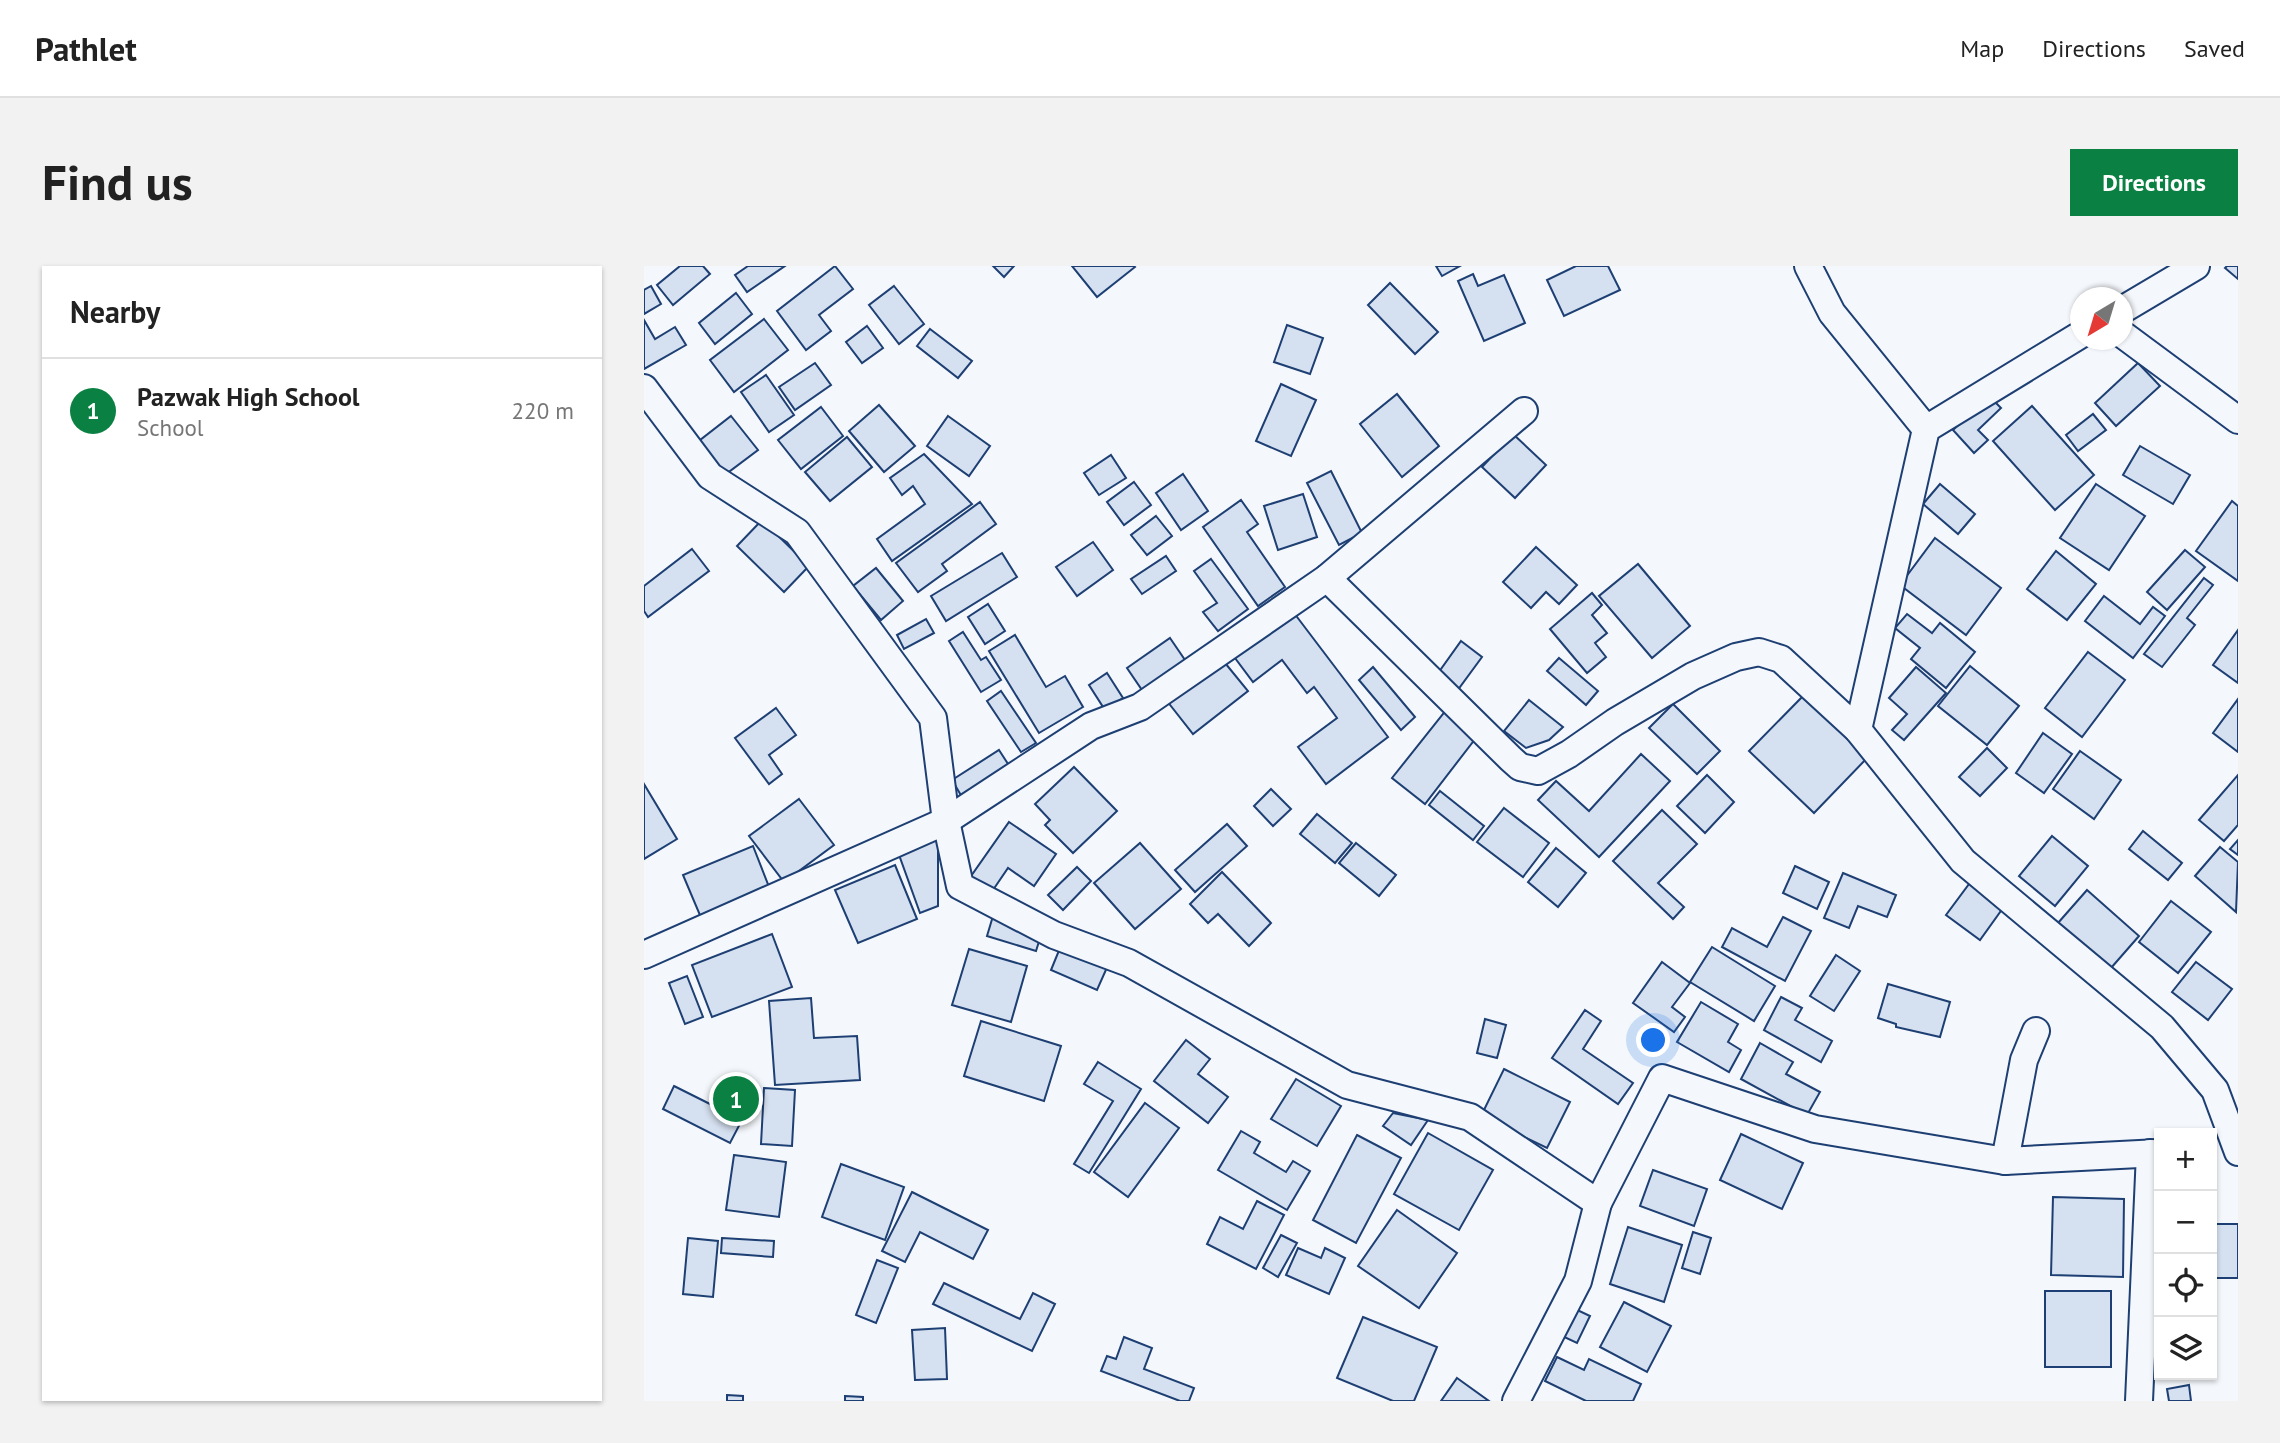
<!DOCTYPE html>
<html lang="en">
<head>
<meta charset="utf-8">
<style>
  :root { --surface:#fff; --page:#f2f2f2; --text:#222; --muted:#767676; --line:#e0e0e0; --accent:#0b8043 }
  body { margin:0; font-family:"PT Sans",sans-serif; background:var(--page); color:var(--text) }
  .controls { position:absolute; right:21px; bottom:21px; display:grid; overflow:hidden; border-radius:0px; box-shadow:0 2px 5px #0004 }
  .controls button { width:63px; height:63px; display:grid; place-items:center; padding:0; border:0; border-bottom:2px solid var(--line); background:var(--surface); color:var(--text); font:35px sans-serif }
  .compass { position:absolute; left:1426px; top:21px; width:63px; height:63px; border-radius:50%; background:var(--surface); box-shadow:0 2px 5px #0004; rotate:218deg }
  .you { position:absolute; left:1010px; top:775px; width:24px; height:24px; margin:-18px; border:5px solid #fff; border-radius:50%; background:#1a73e8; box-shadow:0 0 0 10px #1a73e833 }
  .badge { display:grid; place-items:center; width:46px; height:46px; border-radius:50%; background:var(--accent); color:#fff; font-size:23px; font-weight:700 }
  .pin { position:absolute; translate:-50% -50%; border:4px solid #fff; box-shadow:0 2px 7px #0006 }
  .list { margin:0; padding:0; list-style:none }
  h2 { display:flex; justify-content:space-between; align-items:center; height:91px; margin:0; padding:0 28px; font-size:30px }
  h2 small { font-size:23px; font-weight:400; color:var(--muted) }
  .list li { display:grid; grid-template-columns:46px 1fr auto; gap:21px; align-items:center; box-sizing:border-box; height:105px; padding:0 28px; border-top:2px solid var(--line) }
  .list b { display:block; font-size:26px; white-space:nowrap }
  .list p { margin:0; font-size:23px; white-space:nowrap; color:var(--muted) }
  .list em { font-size:23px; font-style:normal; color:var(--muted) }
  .icon { flex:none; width:38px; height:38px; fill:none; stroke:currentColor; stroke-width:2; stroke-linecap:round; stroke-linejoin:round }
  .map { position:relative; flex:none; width:1594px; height:1135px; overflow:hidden; border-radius:0px }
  header { display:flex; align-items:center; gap:42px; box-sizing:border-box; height:98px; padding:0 35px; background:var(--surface); border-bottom:2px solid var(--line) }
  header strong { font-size:33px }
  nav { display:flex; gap:38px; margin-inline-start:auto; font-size:24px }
  .intro { display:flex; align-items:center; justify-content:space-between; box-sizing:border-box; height:168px; padding:0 42px }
  h1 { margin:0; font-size:49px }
  .button { padding:18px 32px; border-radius:0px; background:var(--accent); color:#fff; font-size:24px; font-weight:700 }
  main { display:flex; gap:42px; padding:0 42px }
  aside { flex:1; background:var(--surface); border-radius:0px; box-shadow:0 2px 5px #0004 }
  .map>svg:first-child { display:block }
</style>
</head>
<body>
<header>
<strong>Pathlet</strong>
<nav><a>Map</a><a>Directions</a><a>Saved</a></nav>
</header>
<div class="intro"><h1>Find us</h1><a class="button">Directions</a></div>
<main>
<aside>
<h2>Nearby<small></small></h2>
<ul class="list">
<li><span class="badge">1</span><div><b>Pazwak High School</b><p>School</p></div><em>220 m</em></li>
</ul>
</aside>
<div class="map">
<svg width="1594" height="1135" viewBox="0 0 1594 1135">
  <rect width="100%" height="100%" fill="#f4f7fb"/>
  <g fill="#d5e0f0" stroke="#1d3f73" stroke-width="2">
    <polygon points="36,0 59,0 66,8 29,39 13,19"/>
    <polygon points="104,0 141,0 103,26 91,9"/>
    <polygon points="191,0 209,23 175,49 187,65 162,84 133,45"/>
    <polygon points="349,0 370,0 360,11"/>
    <polygon points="428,0 490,0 491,1 453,31"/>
    <polygon points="792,0 816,0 798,10"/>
    <polygon points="932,0 964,0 976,24 920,50 903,14"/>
    <polygon points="1583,0 1594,0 1594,13 1581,2"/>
    <polygon points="829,8 834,20 860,9 881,57 840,75 814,15"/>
    <polygon points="746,17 794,66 771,88 724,39"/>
    <polygon points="7,20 17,38 0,48 0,24"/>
    <polygon points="250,20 280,58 255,78 225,39"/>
    <polygon points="92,27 108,48 71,78 55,57"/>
    <polygon points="120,53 144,84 90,126 66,94"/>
    <polygon points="0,54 11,73 31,61 42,79 0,103"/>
    <polygon points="643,59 679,72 666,108 630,96"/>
    <polygon points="223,60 239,82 218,97 202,76"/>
    <polygon points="286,63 328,95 314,112 273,80"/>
    <polygon points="171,97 187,119 151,144 135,121"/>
    <polygon points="1494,97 1516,120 1472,160 1451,137"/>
    <polygon points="122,109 150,149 125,166 97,126"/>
    <polygon points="637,118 672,134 647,190 612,175"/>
    <polygon points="753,128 795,180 758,211 716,158"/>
    <polygon points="1345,130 1357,142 1334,164 1344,174 1330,187 1309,164"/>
    <polygon points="235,139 271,180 240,206 205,165"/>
    <polygon points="1388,140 1450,209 1411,244 1349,175"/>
    <polygon points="177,141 199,170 157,203 134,174"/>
    <polygon points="1449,148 1462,164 1434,185 1422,169"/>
    <polygon points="87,150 114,184 78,211 51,178"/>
    <polygon points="304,150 346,180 325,210 283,180"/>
    <polygon points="869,168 902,199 871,232 838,201"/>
    <polygon points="203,171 228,201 186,235 161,206"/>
    <polygon points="1496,180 1546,209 1529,238 1479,209"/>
    <polygon points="280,188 328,238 248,295 233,273 281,238 269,220 258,229 246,212"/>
    <polygon points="467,189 482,212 455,229 440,207"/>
    <polygon points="687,205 718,267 695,279 663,217"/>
    <polygon points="539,208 564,245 537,264 512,227"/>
    <polygon points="490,216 507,239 480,259 463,236"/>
    <polygon points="1296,218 1331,248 1314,268 1279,238"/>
    <polygon points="1452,218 1501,250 1465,304 1416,272"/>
    <polygon points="659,228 673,271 634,284 620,240"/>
    <polygon points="597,234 614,258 603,266 641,321 614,340 559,261"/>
    <polygon points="1588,235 1594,240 1594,315 1552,285"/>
    <polygon points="336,236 352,258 298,298 303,305 274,326 252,297"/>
    <polygon points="512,250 528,270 503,289 487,269"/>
    <polygon points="118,254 165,300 140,326 93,280"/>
    <polygon points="1291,272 1357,322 1322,369 1256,319"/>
    <polygon points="449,276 469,304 433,330 412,301"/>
    <polygon points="892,281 933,319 915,338 902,326 887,342 859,316"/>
    <polygon points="48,283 65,305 4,351 0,345 0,320"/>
    <polygon points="1541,284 1561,301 1523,344 1503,326"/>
    <polygon points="1412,285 1452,318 1423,354 1383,323"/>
    <polygon points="358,287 373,311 302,355 287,330"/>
    <polygon points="522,290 532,305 498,328 487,313"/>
    <polygon points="567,293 604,343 574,365 559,346 573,337 550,305"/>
    <polygon points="994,298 1046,360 1008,392 955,330"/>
    <polygon points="232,302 259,335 237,354 209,320"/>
    <polygon points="1560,312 1569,319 1543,352 1551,359 1518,401 1500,388"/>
    <polygon points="948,327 958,339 948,349 963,367 951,377 962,391 943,407 906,363"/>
    <polygon points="1460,330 1496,358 1509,341 1521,350 1489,392 1441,355"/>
    <polygon points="344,338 361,365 341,378 324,351"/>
    <polygon points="647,343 744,471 682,518 654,481 693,452 670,421 663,427 638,394 609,416 588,388"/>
    <polygon points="1263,348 1288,367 1296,357 1331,386 1302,422 1267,393 1276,382 1251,362"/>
    <polygon points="282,353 290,367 260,383 253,369"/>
    <polygon points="1594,364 1594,417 1569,399"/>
    <polygon points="319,366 337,394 342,391 357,414 337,426 305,375"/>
    <polygon points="371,369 402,421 421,410 439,441 395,467 345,385"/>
    <polygon points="526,372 541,394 498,424 483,402"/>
    <polygon points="817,375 838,391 813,425 792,410"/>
    <polygon points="1444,386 1481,414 1438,471 1401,442"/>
    <polygon points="577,392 604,425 549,468 523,435"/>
    <polygon points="915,392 954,425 942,439 903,405"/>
    <polygon points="1326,400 1375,440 1343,479 1294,440"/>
    <polygon points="729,401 771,451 757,464 715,414"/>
    <polygon points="1272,401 1302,427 1260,474 1248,464 1263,448 1245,432"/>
    <polygon points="463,407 479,432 461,444 445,419"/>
    <polygon points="357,425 392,477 377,486 343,435"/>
    <polygon points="1161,428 1225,490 1170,547 1105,485"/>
    <polygon points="1594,433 1594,486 1569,467"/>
    <polygon points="885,434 919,461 905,474 882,482 860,465"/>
    <polygon points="1029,438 1076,485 1053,508 1005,462"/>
    <polygon points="132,442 152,469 125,489 138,508 125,518 91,472"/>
    <polygon points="803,443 835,468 781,538 748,512"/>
    <polygon points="1399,467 1428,488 1400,527 1372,507"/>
    <polygon points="1343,482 1363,502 1336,530 1315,511"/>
    <polygon points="355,484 366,501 318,531 308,514"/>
    <polygon points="1436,485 1477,514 1450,553 1409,523"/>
    <polygon points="997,488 1026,515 955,591 894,534 912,515 945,545"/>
    <polygon points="430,501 473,545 429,587 401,559 406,554 391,538"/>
    <polygon points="1063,509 1090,536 1061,567 1033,540"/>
    <polygon points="1594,509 1594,559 1580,575 1555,554"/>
    <polygon points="0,518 33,573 0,593"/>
    <polygon points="627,523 647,543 629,560 610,540"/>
    <polygon points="796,525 840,560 829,574 785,539"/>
    <polygon points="155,533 190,579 140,616 105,570"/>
    <polygon points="860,542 905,577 879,611 833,576"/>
    <polygon points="1018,544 1053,578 1014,617 1040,641 1029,653 969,595"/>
    <polygon points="673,548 708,577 691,597 656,568"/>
    <polygon points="365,556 412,588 390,620 364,602 347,627 325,613"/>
    <polygon points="583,558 603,580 551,626 531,604"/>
    <polygon points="1499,565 1538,597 1524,614 1485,583"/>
    <polygon points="1408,570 1444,600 1411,640 1375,610"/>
    <polygon points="294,571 294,640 276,647 254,586"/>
    <polygon points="1594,574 1594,589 1586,583"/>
    <polygon points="496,577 537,623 491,663 450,617"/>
    <polygon points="712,577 752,609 735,630 695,597"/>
    <polygon points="109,580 127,626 58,654 39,609"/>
    <polygon points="1576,581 1594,596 1592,646 1551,610"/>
    <polygon points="912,582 942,607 914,641 884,616"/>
    <polygon points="251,599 273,653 214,677 191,624"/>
    <polygon points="1151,600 1185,616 1173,643 1139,627"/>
    <polygon points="433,601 447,615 419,644 404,629"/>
    <polygon points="578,606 627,657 605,680 574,648 564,657 546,638"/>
    <polygon points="1199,607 1252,629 1243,651 1214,640 1205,662 1180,652"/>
    <polygon points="1331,610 1364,635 1336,674 1302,649"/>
    <polygon points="1443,624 1495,670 1467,702 1414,657"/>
    <polygon points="1527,635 1567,666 1534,707 1495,676"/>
    <polygon points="349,650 398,666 392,685 343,670"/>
    <polygon points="1139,651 1167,665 1141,715 1078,681 1088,662 1123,681"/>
    <polygon points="128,668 148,721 68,751 48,699"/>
    <polygon points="418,677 465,697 453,724 407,704"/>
    <polygon points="1068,681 1131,720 1110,755 1046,716"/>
    <polygon points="325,683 383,700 367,756 308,739"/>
    <polygon points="1192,689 1216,705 1190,745 1166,730"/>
    <polygon points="1018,696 1046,717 1028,741 1041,751 1030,766 989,737"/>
    <polygon points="1552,696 1588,723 1564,754 1528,726"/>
    <polygon points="43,710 59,751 41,758 25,717"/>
    <polygon points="1244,718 1306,736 1296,771 1252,761 1252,758 1234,752"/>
    <polygon points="1137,731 1158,742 1151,754 1188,775 1177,796 1120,764"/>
    <polygon points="167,732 170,772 213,770 216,814 131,819 125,735"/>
    <polygon points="1057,736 1094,758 1084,776 1097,784 1085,806 1033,776"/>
    <polygon points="941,744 957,755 939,783 989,817 974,838 908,792"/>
    <polygon points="841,753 862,759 853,792 833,787"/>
    <polygon points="337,755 417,780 400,835 320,810"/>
    <polygon points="542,774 566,793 554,808 584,831 564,857 510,815"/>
    <polygon points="1116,777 1149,796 1142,808 1176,826 1163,849 1097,813"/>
    <polygon points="454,796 497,823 445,907 430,898 469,835 440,818"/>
    <polygon points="860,803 926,836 903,882 837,850"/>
    <polygon points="652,813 697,840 673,880 627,853"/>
    <polygon points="30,820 98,854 86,877 19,843"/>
    <polygon points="120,822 151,824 148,880 117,878"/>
    <polygon points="501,837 535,862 484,931 450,906"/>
    <polygon points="749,847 784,854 767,879 739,860"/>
    <polygon points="597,865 616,876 610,887 642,906 649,895 666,905 643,944 574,904"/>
    <polygon points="784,867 849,904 815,964 750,928"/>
    <polygon points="1097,868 1159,897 1138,943 1076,914"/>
    <polygon points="713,869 757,892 712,977 669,954"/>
    <polygon points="90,889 142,896 135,951 82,944"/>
    <polygon points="197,898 260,921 241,974 178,951"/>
    <polygon points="1009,904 1063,923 1050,960 996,940"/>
    <polygon points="268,926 344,964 329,993 276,966 261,996 238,985"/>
    <polygon points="1409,931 1480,933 1479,1011 1407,1009"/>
    <polygon points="613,935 640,949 612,1003 563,978 576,951 599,963"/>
    <polygon points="753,944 813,987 775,1042 714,1000"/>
    <rect x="1568" y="958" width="26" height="54"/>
    <polygon points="984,961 1038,979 1020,1036 966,1018"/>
    <polygon points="1049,966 1067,972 1056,1008 1038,1002"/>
    <polygon points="637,969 653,977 634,1011 619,1002"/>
    <polygon points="44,972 74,975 69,1031 39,1028"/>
    <polygon points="78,972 130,975 129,991 77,987"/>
    <polygon points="654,982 677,992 681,982 701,992 685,1028 642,1009"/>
    <polygon points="233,994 254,1002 232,1057 212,1049"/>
    <polygon points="300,1017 376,1053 389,1027 411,1038 388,1085 289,1038"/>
    <rect x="1401" y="1025" width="66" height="76"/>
    <polygon points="980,1036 1027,1060 1003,1106 956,1081"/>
    <polygon points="929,1042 946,1050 933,1077 916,1069"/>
    <polygon points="719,1051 793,1081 770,1135 749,1135 693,1112"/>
    <polygon points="301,1062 303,1113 271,1114 268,1064"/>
    <polygon points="480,1071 508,1082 500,1103 550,1122 545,1135 536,1135 457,1105 463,1090 472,1093"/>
    <polygon points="913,1091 940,1104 945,1093 997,1118 989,1135 942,1135 901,1115"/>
    <polygon points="813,1112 845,1135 797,1135"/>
    <polygon points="1545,1119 1547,1135 1525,1135 1523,1123"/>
    <polygon points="83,1129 99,1130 99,1135 83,1135"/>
    <polygon points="201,1130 219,1131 219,1135 201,1135"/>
  </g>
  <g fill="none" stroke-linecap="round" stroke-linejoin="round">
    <g stroke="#1d3f73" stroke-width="30">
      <g id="minor">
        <polyline points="1164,0 1188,47 1282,163"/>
        <polyline points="1478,44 1552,0"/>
        <polyline points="1478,68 1594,154"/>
        <polyline points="0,122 66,210 153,266 289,452 302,555 316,620 410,669 485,697 703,819 826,851 954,937 1018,812 1171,863 1361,895 1515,887"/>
        <polyline points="683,312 867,493 876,501 894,505 925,488 971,456 1049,410 1092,391 1115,386 1137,393 1214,464 1319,595 1518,761 1571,824 1594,886"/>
        <polyline points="1214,464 1282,163 1436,69"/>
        <polyline points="0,689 302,555 447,460 496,441 683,312 880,145"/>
        <polyline points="1361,895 1380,794 1392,765"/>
        <polyline points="872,1135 934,1015 954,937"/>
        <polyline points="1495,1135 1506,887"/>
      </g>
    </g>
    <use href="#minor" stroke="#f4f7fb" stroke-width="26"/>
  </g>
</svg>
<div class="controls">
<button>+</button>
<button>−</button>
<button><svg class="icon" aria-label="locate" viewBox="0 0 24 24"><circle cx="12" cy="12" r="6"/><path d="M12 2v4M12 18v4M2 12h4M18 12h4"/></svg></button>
<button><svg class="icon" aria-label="layers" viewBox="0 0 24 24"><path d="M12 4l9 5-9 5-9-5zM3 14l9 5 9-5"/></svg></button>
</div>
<svg class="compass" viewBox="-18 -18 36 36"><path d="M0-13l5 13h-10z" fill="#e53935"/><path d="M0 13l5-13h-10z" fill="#767676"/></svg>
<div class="you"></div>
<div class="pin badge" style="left:92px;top:833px">1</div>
</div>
</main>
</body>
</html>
